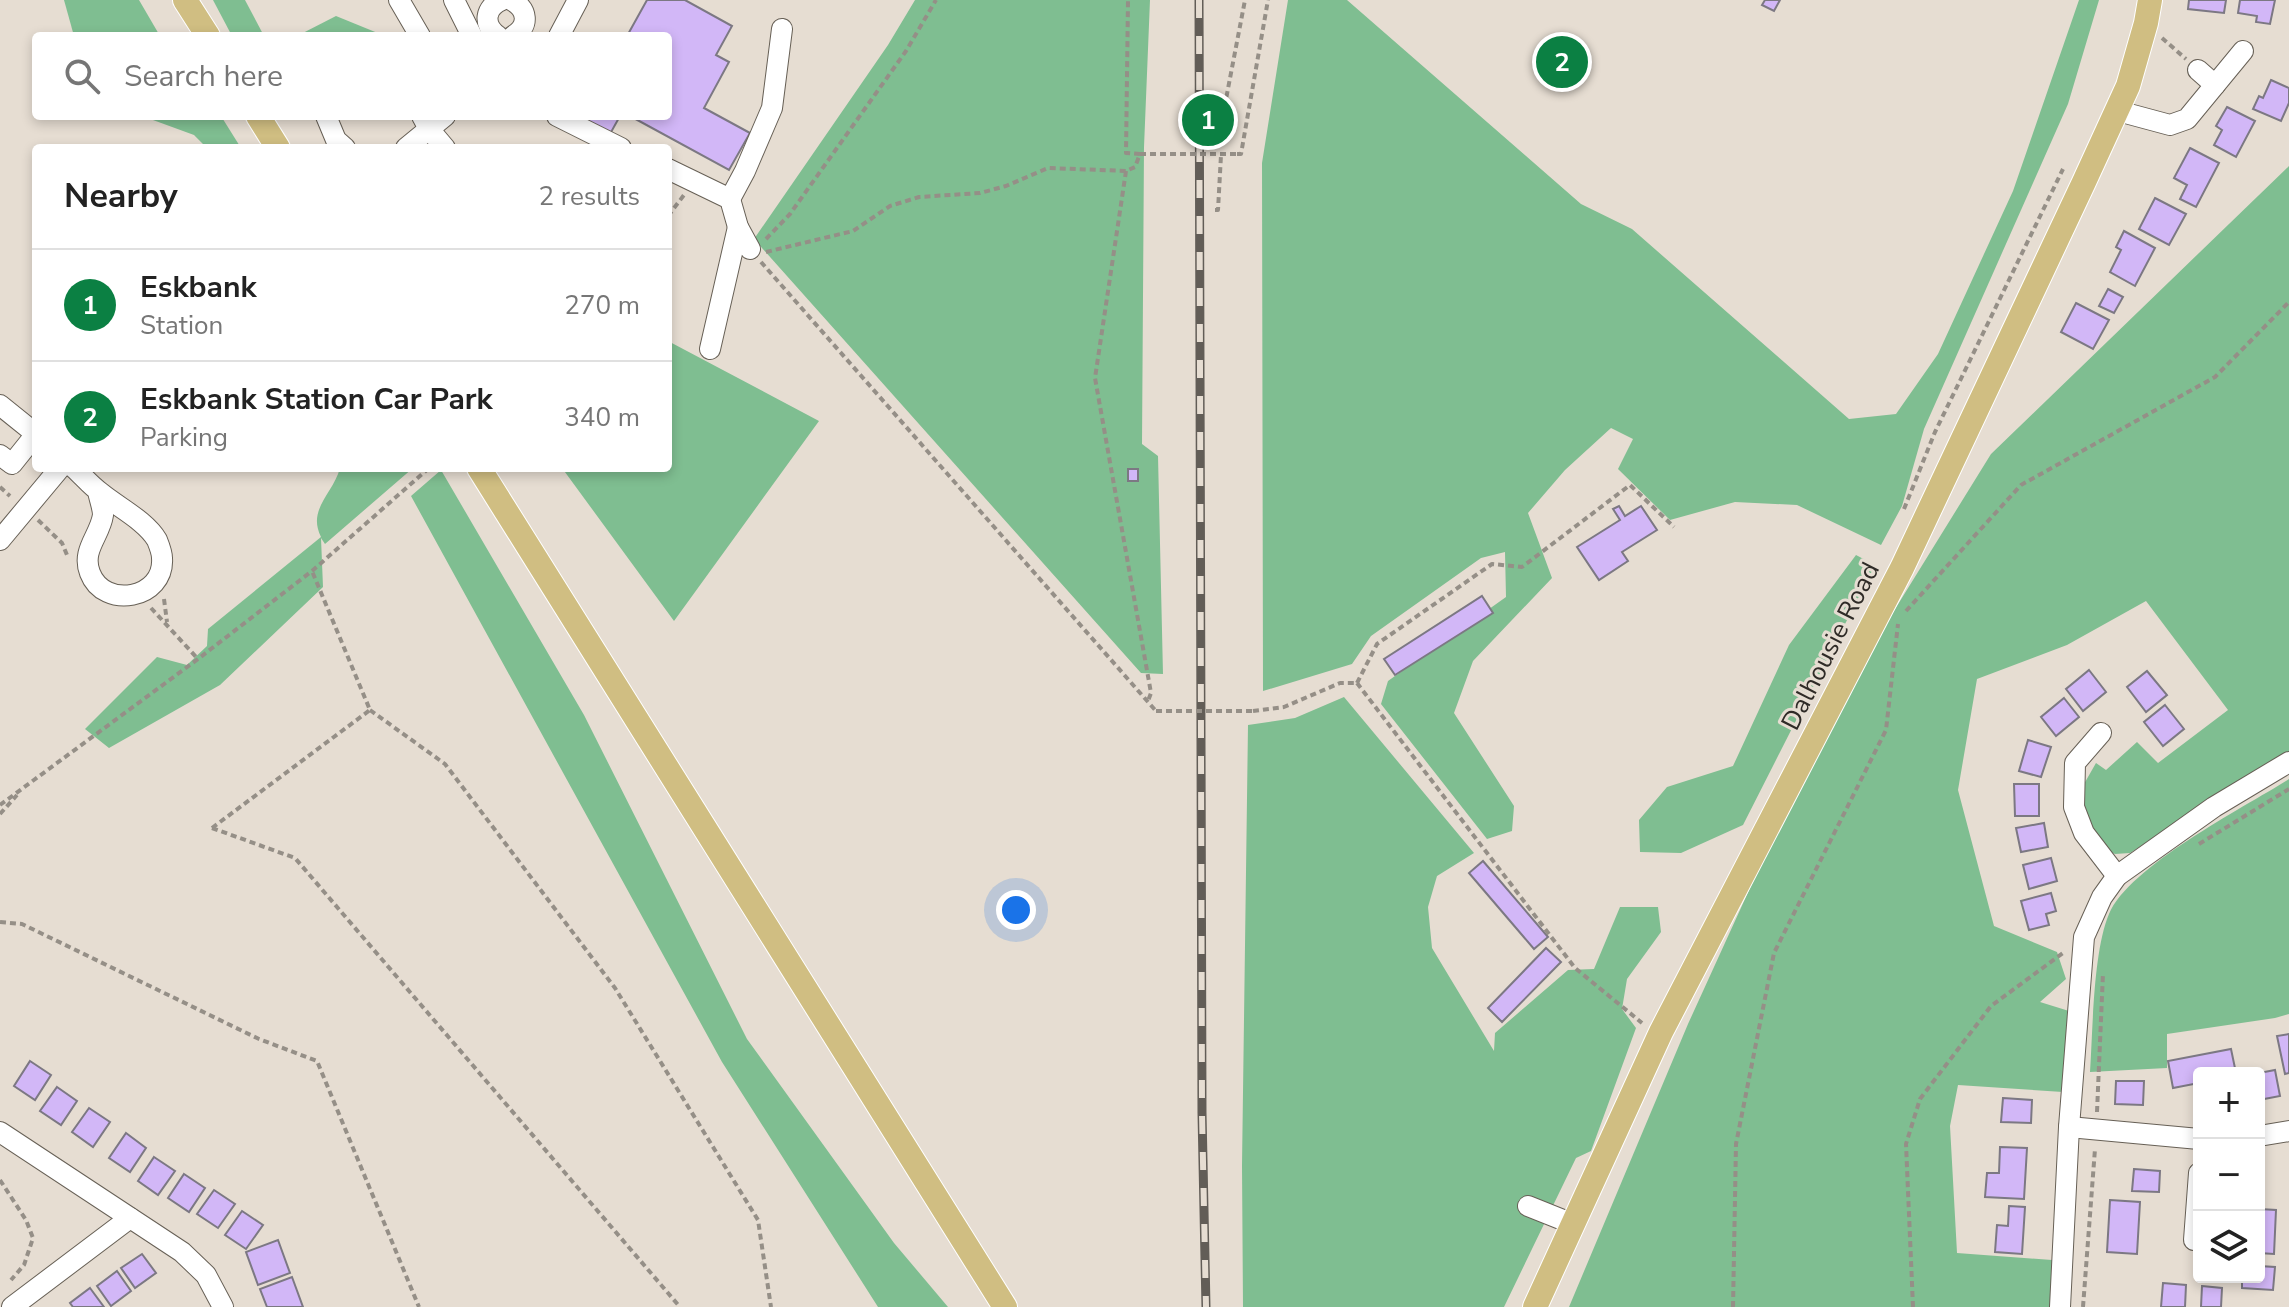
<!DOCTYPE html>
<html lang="en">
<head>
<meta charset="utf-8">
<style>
  :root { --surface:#fff; --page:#f2f2f2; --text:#222; --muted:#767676; --line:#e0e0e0; --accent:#0b8043 }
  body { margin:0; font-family:"Nunito Sans",sans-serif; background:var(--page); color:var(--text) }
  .controls { position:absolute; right:24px; bottom:24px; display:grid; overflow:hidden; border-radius:8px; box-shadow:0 4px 12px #0003 }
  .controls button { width:72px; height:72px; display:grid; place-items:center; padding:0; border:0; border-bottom:2px solid var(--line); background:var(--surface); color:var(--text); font:40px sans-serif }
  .you { position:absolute; left:1016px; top:910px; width:28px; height:28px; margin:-20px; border:6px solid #fff; border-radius:50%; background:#1a73e8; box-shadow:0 0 0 12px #1a73e833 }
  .badge { display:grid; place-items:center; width:52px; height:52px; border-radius:50%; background:var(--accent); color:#fff; font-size:26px; font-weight:700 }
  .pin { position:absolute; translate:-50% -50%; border:4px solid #fff; box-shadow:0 2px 8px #0006 }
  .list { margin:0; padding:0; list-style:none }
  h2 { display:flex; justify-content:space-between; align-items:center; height:104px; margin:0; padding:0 32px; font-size:34px }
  h2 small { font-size:26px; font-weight:400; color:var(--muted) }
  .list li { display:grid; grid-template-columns:52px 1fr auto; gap:24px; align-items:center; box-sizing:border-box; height:112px; padding:0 32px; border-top:2px solid var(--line) }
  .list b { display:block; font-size:30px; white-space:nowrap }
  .list p { margin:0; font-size:26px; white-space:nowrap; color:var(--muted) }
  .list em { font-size:26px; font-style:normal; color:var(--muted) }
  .icon { flex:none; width:44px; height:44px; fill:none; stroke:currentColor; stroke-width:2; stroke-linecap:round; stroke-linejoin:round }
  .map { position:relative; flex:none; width:2289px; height:1307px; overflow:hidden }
  .search { position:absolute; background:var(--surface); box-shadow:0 4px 12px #0003; left:32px; top:32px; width:640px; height:88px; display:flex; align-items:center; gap:20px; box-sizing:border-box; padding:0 28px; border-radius:8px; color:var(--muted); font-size:30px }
  .panel { position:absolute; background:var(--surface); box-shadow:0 4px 12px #0003; left:32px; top:144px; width:640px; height:328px; border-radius:8px }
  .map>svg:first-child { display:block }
</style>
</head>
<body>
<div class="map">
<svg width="2289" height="1307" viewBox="0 0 2289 1307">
  <rect width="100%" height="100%" fill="#e6ddd2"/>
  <g fill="#7fbe91">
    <polygon points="64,0 139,0 160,36 74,36"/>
    <polygon points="213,0 245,0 264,36 232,36"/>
    <polygon points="915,0 1150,0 1144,147 1142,444 1158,456 1163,674 1141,673 754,239 888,45"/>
    <polygon points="1288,0 1347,0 1581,204 1632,229 1849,419 1896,414 1938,354 2013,191 2079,0 2099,0 2068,104 1924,429 1902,506 1881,545 1797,505 1735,502 1670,520 1618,469 1633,439 1611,428 1565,470 1528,513 1552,578 1473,661 1454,713 1514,806 1512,831 1487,839 1381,704 1388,681 1506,597 1505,552 1481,558 1371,636 1352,664 1263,691 1262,163"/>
    <polygon points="336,16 385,36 297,36"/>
    <polygon points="142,116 221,116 241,148 207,148 194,135"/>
    <polygon points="2289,166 2289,752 2130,853 2115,854 2100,846 2083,810 2084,784 2096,763 2106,770 2137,742 2158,763 2228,710 2146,601 2067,645 1977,679 1958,790 1994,926 2057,952 2066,979 2040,1002 2069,1011 2063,1092 1958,1085 1950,1126 1957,1253 2052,1260 2050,1307 1569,1307 1688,1024 1827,719 1991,454"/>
    <polygon points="668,341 819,421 674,621 562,468 668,468"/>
    <path d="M 340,468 L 413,468 L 325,544 L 321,538 L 323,587 L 220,685 L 109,748 L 85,729 L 157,657 L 187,665 L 207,646 L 208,629 L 321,537 C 307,509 333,494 340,468 Z"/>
    <polygon points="441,470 584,715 747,1039 894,1243 948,1307 878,1307 722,1062 411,496"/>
    <polygon points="1856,555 1875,565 1743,825 1681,853 1640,852 1639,820 1667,787 1733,766 1789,645"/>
    <polygon points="1344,697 1474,853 1437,876 1428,907 1432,948 1494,1051 1495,1033 1568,970 1594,969 1620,907 1658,907 1661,932 1627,979 1622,1009 1636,1028 1591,1151 1576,1158 1504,1307 1243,1307 1242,1166 1248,725 1295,718"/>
    <path d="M 2289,779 L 2289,1014 L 2275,1018 L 2167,1034 L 2167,1068 L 2090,1072 C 2093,1028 2093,952 2109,914 C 2129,866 2243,808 2289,779 Z"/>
  </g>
  <g fill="#d2b7f7" stroke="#7c7883" stroke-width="2">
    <polygon points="647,0 685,0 732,26 716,55 729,62 704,108 750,133 729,170 630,116 668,116 668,36 627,36"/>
    <polygon points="1765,0 1780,0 1774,11 1762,5"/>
    <polygon points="2189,0 2226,0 2224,13 2188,9"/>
    <polygon points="2240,0 2275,0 2270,24 2256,22 2257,16 2238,13"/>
    <polygon points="2271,80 2289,88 2289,103 2281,121 2253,109 2259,96 2263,98"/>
    <polygon points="2227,107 2255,121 2236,157 2214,145 2222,130 2216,126"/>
    <polygon points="576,116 620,116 610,134"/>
    <polygon points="2190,148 2219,163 2196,207 2180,199 2187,185 2174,178"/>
    <polygon points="2155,198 2186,214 2169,245 2139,229"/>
    <polygon points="2124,231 2155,248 2135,286 2110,272 2121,250 2116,247"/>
    <polygon points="2108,289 2123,297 2114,313 2099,306"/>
    <polygon points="2076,303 2109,320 2093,349 2061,332"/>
    <rect x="1128" y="469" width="10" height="12"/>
    <polygon points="1619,506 1625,516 1641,506 1657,530 1622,552 1628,561 1599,580 1577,547 1620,520 1613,509"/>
    <polygon points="1482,596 1493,613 1395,675 1384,659"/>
    <polygon points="2089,670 2106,692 2083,711 2066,689"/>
    <polygon points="2147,671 2167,695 2146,712 2127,687"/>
    <polygon points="2064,698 2079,717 2056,736 2041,717"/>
    <polygon points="2165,705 2184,729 2163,746 2144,722"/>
    <polygon points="2028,740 2051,747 2041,777 2019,771"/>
    <polygon points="2014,784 2039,784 2039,816 2015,816"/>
    <polygon points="2044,823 2048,847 2021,852 2016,828"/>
    <polygon points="2051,858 2057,881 2029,889 2023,865"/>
    <polygon points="1483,861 1548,937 1534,949 1469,873"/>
    <polygon points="2051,893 2056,911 2046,914 2049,925 2029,930 2021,901"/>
    <polygon points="1546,948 1561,962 1502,1022 1488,1008"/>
    <polygon points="2289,1034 2289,1073 2285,1074 2277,1036"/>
    <polygon points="2231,1049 2236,1073 2199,1073 2199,1083 2173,1088 2168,1061"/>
    <polygon points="30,1061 51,1075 35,1100 14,1086"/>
    <polygon points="2275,1070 2280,1096 2259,1100 2259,1073"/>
    <polygon points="2116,1081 2144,1081 2143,1105 2115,1104"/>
    <polygon points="57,1087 77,1101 61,1125 40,1111"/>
    <polygon points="2003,1098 2032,1100 2031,1123 2001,1122"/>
    <polygon points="89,1108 110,1122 93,1147 72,1132"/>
    <polygon points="126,1133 146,1148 130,1172 109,1158"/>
    <polygon points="2000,1147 2027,1148 2024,1199 1985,1197 1987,1173 1999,1173"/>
    <polygon points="154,1157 175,1171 158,1195 138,1181"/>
    <polygon points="2134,1169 2160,1171 2159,1192 2132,1191"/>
    <polygon points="184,1174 205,1188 189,1212 168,1198"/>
    <polygon points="214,1190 235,1204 218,1228 197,1214"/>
    <polygon points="2110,1200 2140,1202 2137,1254 2107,1252"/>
    <polygon points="2009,1206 2025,1207 2022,1254 1995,1252 1997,1225 2008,1226"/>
    <polygon points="2259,1209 2276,1210 2274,1254 2259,1253"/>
    <polygon points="242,1211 263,1225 246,1249 225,1235"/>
    <polygon points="278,1240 290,1273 258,1285 246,1252"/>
    <polygon points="142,1254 156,1273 135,1288 121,1268"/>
    <polygon points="2259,1266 2275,1267 2273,1290 2242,1288 2242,1277 2259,1277"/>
    <polygon points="117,1271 131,1291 111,1306 97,1286"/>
    <polygon points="292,1277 303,1307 267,1307 260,1289"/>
    <polygon points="2163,1283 2186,1285 2185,1307 2161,1307"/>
    <polygon points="2202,1286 2222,1288 2221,1307 2201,1307"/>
    <polygon points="90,1288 104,1307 73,1307 70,1303"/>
  </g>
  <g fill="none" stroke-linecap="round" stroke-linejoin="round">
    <g stroke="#676056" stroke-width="22">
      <g id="minor">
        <polyline points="399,0 420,36"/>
        <polyline points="454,0 472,36"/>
        <path d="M 511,0 C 528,9 530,26 513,36"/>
        <path d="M 498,36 C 482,25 485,7 502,0"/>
        <polyline points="559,36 578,0"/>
        <polyline points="2198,70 2215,85"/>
        <polyline points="2118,111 2170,125 2187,119 2243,51"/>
        <polyline points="326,116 336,140 345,148"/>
        <polyline points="422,116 429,129 445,148"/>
        <polyline points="557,116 621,148"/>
        <polyline points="406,148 445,116"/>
        <polyline points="668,169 730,199 738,227 750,249"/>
        <polyline points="730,199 745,171 772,108 782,29"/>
        <polyline points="710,349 738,227"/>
        <polyline points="0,405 36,434"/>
        <polyline points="0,455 12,464 36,434"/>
        <path d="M 74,468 C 83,476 91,486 101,493 C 118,507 146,521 157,540 C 159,545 162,553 162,558 C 165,599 104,610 90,573 C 81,550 100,536 103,515 C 103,508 99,498 98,491"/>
        <polyline points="0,540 60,468"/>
        <polyline points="2101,733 2075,763 2074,807 2084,833 2117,876"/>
        <polyline points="2069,1127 2199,1139"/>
        <polyline points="0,1132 182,1252 206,1275 223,1307"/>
        <polyline points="2259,1136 2289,1131"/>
        <polyline points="1528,1206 1573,1224"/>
        <polyline points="2194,1240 2199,1173"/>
        <polyline points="12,1307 130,1218"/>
        <polyline points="2060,1307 2069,1127 2084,937 2102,897 2117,876 2214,807 2289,762"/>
      </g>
    </g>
    <g stroke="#fff" stroke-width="26">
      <g id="major">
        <polyline points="185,0 208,36"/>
        <polyline points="258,116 278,148"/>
        <polyline points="479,468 1005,1307"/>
        <polyline points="1535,1307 1661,1032 1902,568 2084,182 2128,86 2146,23 2150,0"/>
      </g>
    </g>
    <g stroke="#958f87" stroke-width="4" stroke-dasharray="6 4" stroke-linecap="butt">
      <polyline points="2162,38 2186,59"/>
      <polyline points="1217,146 1245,0"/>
      <polyline points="1237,154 1241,154 1268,0"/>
      <polyline points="1126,171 1095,378 1151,693 1148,701"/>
      <polyline points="1215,210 1218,210 1221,155"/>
      <polyline points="668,216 684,195"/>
      <polyline points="766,239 790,214 906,51 936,0"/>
      <polyline points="766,252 853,231 890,206 919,197 980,193 1006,186 1048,168 1126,171 1135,167 1140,154 1126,153 1128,0"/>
      <polyline points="761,262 1156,711"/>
      <polyline points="0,487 10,496"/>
      <polyline points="1904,509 1935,432 2063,169"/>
      <polyline points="38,520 62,543 67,555"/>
      <polyline points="164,599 167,622"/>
      <polyline points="151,608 198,659"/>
      <polyline points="1906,611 2021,485 2215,377 2289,302"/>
      <polyline points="1357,683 1575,968 1642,1023"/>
      <polyline points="1357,683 1377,644 1492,564 1522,567 1630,485 1674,527"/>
      <polyline points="370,710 445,764 615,988 758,1220 771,1307"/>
      <polyline points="1253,711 1284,707 1340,683 1357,683"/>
      <polyline points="0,805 198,659 312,571 429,468"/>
      <polyline points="0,814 17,795"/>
      <polyline points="212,828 295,858 680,1307"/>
      <polyline points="212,828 370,710 312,571"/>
      <polyline points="2199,844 2289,789"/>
      <polyline points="0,922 22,924 259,1039 317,1061 419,1307"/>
      <polyline points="2097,1112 2103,973"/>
      <polyline points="0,1180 26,1220 33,1238 24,1265 11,1280"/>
      <polyline points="1733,1307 1736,1144 1774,953 1886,730 1898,624"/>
      <polyline points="1913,1307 1906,1144 1920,1099 1991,1006 2063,953"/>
      <polyline points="2083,1307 2095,1149"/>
    </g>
    <use href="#minor" stroke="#fff" stroke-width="20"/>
    <use href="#major" stroke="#d0be82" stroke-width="24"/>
    <g stroke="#625d57" stroke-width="9">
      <polyline id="rail" points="1199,0 1202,1113 1206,1307"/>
    </g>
    <use href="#rail" stroke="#e6ddd2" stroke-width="6" stroke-dasharray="18" stroke-linecap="butt"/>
    <g stroke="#958f87" stroke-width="4" stroke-dasharray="6 4" stroke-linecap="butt">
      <polyline points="1140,154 1237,154"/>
      <polyline points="1156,711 1253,711"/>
    </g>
  </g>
  <g text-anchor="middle" stroke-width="6" stroke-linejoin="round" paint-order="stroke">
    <g font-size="26" fill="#2f2b27" stroke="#e6ddd2">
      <text transform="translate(1830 646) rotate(-63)" y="9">Dalhousie Road</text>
    </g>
  </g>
</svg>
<div class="controls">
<button>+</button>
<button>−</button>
<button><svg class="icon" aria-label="layers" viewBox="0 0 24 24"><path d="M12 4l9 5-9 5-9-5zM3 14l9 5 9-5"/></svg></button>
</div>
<div class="you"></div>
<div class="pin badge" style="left:1208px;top:120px">1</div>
<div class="pin badge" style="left:1562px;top:62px">2</div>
<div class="search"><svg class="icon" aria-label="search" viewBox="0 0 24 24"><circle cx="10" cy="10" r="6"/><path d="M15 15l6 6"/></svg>Search here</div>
<section class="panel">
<h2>Nearby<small>2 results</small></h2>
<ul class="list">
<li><span class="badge">1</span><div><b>Eskbank</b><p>Station</p></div><em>270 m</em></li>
<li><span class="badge">2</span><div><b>Eskbank Station Car Park</b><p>Parking</p></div><em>340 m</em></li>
</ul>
</section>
</div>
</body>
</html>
